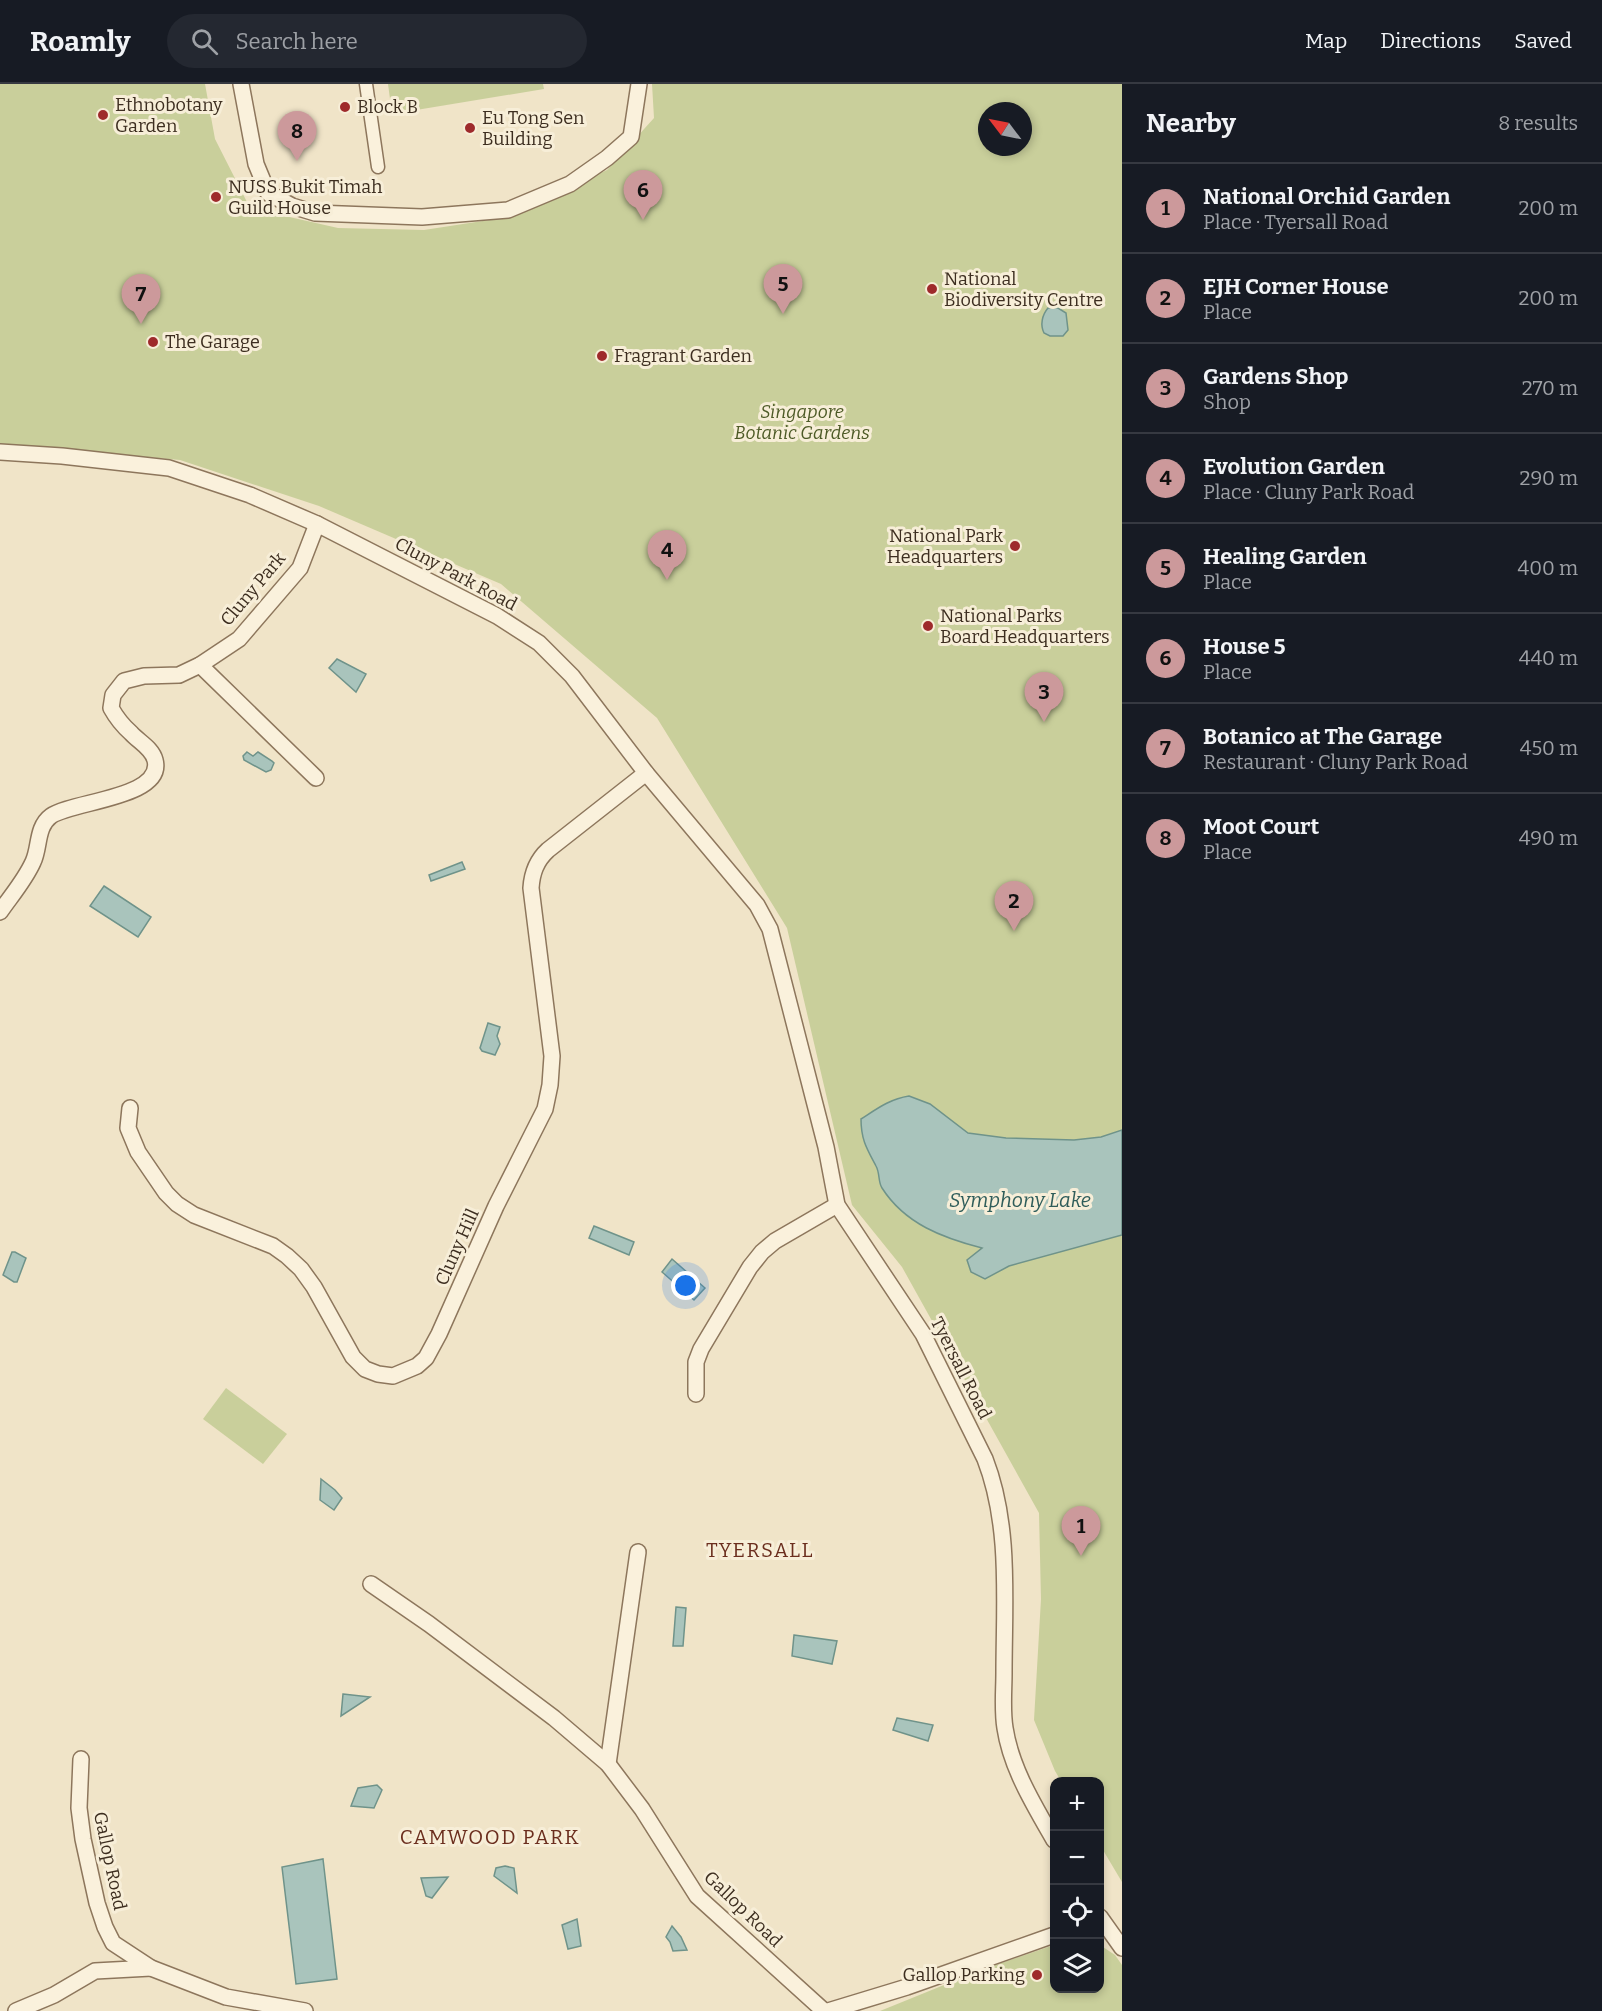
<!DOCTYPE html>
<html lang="en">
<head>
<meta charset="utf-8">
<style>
  :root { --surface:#171b24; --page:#242831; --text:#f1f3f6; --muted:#9ea1a6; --line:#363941; --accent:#cc999b }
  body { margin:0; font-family:Bitter,serif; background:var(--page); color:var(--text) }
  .controls { position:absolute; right:18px; bottom:18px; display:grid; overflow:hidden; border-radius:12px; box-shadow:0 3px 9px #0003 }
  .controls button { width:54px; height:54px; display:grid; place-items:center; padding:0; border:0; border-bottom:2px solid var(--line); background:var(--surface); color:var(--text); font:30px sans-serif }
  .compass { position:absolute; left:978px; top:18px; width:54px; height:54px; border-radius:50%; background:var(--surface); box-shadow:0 3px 9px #0003; rotate:302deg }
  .you { position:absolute; left:686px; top:1202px; width:21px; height:21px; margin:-15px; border:4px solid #fff; border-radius:50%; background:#1a73e8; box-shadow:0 0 0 9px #1a73e833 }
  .badge { display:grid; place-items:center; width:39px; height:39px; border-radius:50%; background:var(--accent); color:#111; font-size:20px; font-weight:700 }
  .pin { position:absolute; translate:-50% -50px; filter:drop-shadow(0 2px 3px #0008) }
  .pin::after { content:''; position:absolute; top:32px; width:21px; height:18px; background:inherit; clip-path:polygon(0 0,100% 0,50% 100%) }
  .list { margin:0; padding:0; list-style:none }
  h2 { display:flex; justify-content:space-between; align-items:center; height:78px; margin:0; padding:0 24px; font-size:26px }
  h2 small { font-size:20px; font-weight:400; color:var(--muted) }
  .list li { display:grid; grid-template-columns:39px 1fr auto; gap:18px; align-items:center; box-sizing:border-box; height:90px; padding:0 24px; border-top:2px solid var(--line) }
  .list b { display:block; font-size:22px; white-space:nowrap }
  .list p { margin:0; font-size:20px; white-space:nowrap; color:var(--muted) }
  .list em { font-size:20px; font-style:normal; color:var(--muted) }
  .icon { flex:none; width:33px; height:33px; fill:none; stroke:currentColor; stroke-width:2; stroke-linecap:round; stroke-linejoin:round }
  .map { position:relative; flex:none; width:1122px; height:1927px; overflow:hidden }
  header { display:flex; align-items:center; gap:36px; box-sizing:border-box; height:84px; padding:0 30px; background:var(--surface); border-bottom:2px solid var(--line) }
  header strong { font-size:28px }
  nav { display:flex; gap:33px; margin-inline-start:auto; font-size:21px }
  .search { width:420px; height:54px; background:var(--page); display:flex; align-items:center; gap:15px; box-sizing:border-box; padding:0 21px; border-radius:33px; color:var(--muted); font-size:22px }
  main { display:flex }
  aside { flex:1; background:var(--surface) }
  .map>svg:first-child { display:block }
</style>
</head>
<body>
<header>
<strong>Roamly</strong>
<div class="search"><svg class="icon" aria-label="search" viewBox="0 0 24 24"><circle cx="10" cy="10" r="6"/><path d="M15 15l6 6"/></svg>Search here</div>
<nav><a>Map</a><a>Directions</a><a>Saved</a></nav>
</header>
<main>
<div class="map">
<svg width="1122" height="1927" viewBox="0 0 1122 1927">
  <rect width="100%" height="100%" fill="#f0e4c8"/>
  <g fill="#c9cf9b" fill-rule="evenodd">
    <path d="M 0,0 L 205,0 L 215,55 L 250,124 L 338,144 L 424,146 L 502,134 L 607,86 L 654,34 L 652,0 L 1122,0 L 1122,1798 L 1100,1761 L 1100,1698 L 1061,1697 L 1055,1687 L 1034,1636 L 1041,1515 L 1039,1429 L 902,1183 L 852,1121 L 787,844 L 657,634 L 501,500 L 319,422 L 180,376 L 0,360 ZM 987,27 L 1023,27 L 1023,63 L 987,63 Z"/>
    <polygon points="388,0 543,0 544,5 392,30"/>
    <polygon points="226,1304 287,1350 263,1380 203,1335"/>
    <polygon points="1054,1861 1054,1904 1100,1904 1100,1861 1115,1871 1122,1881 1122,1927 880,1927 981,1886"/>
  </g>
  <g fill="#a9c4bc" stroke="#6f938a" stroke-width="1.5">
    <path d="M 1048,224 L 1058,224 L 1066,229 L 1068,246 L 1063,252 L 1050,252 L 1044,249 C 1040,241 1042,231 1048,224 Z"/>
    <polygon points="337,575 366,590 356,608 329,584"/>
    <polygon points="247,668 253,672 258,668 272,677 274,679 271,686 266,688 244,676 243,672"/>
    <polygon points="462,778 465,785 431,797 429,791"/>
    <polygon points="104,802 151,833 138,853 90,822"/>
    <polygon points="488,939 500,943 497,952 500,960 495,971 482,967 480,964"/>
    <path d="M 909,1012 L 930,1020 L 968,1049 L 1006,1054 L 1074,1056 L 1101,1053 L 1122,1046 L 1122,1151 L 1009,1182 L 985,1195 L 971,1188 L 967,1176 L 982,1164 C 943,1154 905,1140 882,1104 C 878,1098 880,1089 876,1082 C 867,1065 861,1056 861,1035 C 878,1024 890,1015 909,1012 Z"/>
    <polygon points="594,1142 634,1158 629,1171 589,1154"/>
    <polygon points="12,1168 15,1168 26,1174 17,1198 14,1198 3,1191"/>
    <polygon points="672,1175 705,1204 694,1216 662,1188"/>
    <polygon points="321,1395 335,1406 342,1414 334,1426 320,1416"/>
    <polygon points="676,1523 686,1524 683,1562 673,1562"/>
    <polygon points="794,1551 837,1557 832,1580 792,1572"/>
    <polygon points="343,1610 370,1613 341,1632"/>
    <polygon points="897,1634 933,1641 928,1657 893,1646"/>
    <polygon points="377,1701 382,1706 374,1724 351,1722 358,1704"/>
    <polygon points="323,1775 337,1895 296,1900 282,1783"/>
    <polygon points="505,1782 514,1784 517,1809 494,1792 496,1784"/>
    <polygon points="448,1793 432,1814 426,1812 421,1794"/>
    <polygon points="577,1835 581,1862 568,1865 562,1841"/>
    <polygon points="672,1842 681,1853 687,1866 673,1867 670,1858 666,1853"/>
  </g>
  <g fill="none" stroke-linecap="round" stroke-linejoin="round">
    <g stroke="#8d765c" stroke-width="15">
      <polyline id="pedestrian" points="366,0 378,83"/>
    </g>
    <g stroke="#8d765c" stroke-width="18">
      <g id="minor">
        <polyline points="241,0 256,80 268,109 292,122 315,129 422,133 508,126 570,100 607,74 631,53 639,0"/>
        <path d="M 0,368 L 62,372 L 169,384 L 250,411 L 317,440 L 497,532 L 539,559 L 572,592 L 646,689 L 757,821 L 770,845 L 826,1063 L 837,1121 L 923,1250 L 985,1375 C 1011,1442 1004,1518 1004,1589 C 1004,1606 1002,1626 1005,1644 C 1011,1684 1034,1721 1054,1756"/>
        <polyline points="200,581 316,694"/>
        <path d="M 0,828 C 11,812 25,796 33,778 C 40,764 36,743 51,732 C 72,717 165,714 155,676 C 152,664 139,658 131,649 C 123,642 116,633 111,624 L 113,611 L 124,597 L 144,592 L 179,591 L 200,581 L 239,555 L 300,484 L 317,440"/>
        <path d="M 130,1024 L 128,1044 L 138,1068 L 166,1109 L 177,1120 L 194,1131 L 273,1162 L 287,1172 L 301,1185 L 314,1203 L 353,1273 L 365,1285 L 378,1290 L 393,1292 L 417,1282 L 426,1274 L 439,1250 L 496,1122 L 545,1025 L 550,1001 L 552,972 L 531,804 C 532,789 536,777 548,766 L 646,689"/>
        <polyline points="696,1310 696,1278 701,1265 750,1183 762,1168 775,1157 837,1121"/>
        <polyline points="371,1500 429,1540 554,1634 608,1680 642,1725 697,1812 824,1927"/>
        <polyline points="81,1675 79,1724 83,1755 97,1819 105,1843 113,1859 151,1884 226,1913 305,1927"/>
        <polyline points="608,1680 638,1468"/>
        <polyline points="1100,1833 1122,1864"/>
        <polyline points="16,1927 54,1911 95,1887 151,1884"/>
        <polyline points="828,1927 907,1903 1054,1851"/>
      </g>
    </g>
    <use href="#pedestrian" stroke="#faf1dc" stroke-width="12"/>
    <use href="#minor" stroke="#faf1dc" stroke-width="15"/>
  </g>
  <g fill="#9e2a2b" stroke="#f7eed8" stroke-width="2">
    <circle cx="345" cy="23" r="6"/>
    <circle cx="103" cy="31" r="6"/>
    <circle cx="470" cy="44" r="6"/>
    <circle cx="216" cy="113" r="6"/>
    <circle cx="932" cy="205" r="6"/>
    <circle cx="153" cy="258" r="6"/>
    <circle cx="602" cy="272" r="6"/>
    <circle cx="1015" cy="462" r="6"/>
    <circle cx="928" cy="542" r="6"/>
    <circle cx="1037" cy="1891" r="6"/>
  </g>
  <g text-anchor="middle" stroke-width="6" stroke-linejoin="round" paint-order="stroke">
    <g font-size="18" fill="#3d2e20" stroke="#f7eed8" text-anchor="start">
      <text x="115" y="27">Ethnobotany<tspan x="115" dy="21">Garden</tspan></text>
      <text x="357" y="29">Block B</text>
      <text x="482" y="40">Eu Tong Sen<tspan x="482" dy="21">Building</tspan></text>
      <text x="228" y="109">NUSS Bukit Timah<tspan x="228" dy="21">Guild House</tspan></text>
      <text x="944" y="201">National<tspan x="944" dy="21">Biodiversity Centre</tspan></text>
      <text x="165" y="264">The Garage</text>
      <text x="614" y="278">Fragrant Garden</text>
      <text x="1003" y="458" text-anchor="end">National Park<tspan x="1003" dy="21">Headquarters</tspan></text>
      <text x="940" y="538">National Parks<tspan x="940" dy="21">Board Headquarters</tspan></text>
      <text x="1025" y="1897" text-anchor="end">Gallop Parking</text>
    </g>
    <g font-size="18" font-style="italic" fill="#4d5a26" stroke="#f7eed8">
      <text x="802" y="334">Singapore<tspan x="802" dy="21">Botanic Gardens</tspan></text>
    </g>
    <g font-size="18" fill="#3d2e20" stroke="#f7eed8">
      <text transform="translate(456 490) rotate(28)" y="6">Cluny Park Road</text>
      <text transform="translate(253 505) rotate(-50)" y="6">Cluny Park</text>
      <text transform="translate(457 1163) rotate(-66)" y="6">Cluny Hill</text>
      <text transform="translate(961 1284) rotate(63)" y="6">Tyersall Road</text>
      <text transform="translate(110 1777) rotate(78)" y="6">Gallop Road</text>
      <text transform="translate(743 1825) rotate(44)" y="6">Gallop Road</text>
    </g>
    <g font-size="20" font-style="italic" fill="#2f5d5a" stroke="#f7eed8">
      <text x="1020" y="1123">Symphony Lake</text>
    </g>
    <g font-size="20" letter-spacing="1.5" fill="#6b2e1e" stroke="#f7eed8">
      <text x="760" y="1473">TYERSALL</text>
      <text x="490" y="1760">CAMWOOD PARK</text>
    </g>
  </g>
</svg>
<div class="controls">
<button>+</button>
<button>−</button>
<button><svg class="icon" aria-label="locate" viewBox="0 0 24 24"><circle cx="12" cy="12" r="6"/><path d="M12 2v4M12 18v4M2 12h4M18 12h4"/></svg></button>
<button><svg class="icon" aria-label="layers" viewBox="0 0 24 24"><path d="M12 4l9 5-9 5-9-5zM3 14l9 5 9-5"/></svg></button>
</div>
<svg class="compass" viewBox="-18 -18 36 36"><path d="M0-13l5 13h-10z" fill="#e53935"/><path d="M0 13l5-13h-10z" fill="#9ea1a6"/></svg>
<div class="you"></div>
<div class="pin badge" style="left:1081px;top:1472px">1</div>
<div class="pin badge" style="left:1014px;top:847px">2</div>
<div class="pin badge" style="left:1044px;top:638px">3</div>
<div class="pin badge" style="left:667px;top:496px">4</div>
<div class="pin badge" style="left:783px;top:230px">5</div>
<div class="pin badge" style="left:643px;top:136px">6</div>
<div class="pin badge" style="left:141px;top:240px">7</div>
<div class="pin badge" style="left:297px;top:77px">8</div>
</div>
<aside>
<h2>Nearby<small>8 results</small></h2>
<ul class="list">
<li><span class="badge">1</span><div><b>National Orchid Garden</b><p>Place · Tyersall Road</p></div><em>200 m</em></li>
<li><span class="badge">2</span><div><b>EJH Corner House</b><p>Place</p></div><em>200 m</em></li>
<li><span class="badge">3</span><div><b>Gardens Shop</b><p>Shop</p></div><em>270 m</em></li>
<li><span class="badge">4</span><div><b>Evolution Garden</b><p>Place · Cluny Park Road</p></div><em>290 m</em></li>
<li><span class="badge">5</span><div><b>Healing Garden</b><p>Place</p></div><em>400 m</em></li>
<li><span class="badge">6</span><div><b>House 5</b><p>Place</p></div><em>440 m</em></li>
<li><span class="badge">7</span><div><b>Botanico at The Garage</b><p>Restaurant · Cluny Park Road</p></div><em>450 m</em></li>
<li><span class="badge">8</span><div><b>Moot Court</b><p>Place</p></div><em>490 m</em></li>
</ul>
</aside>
</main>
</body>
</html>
